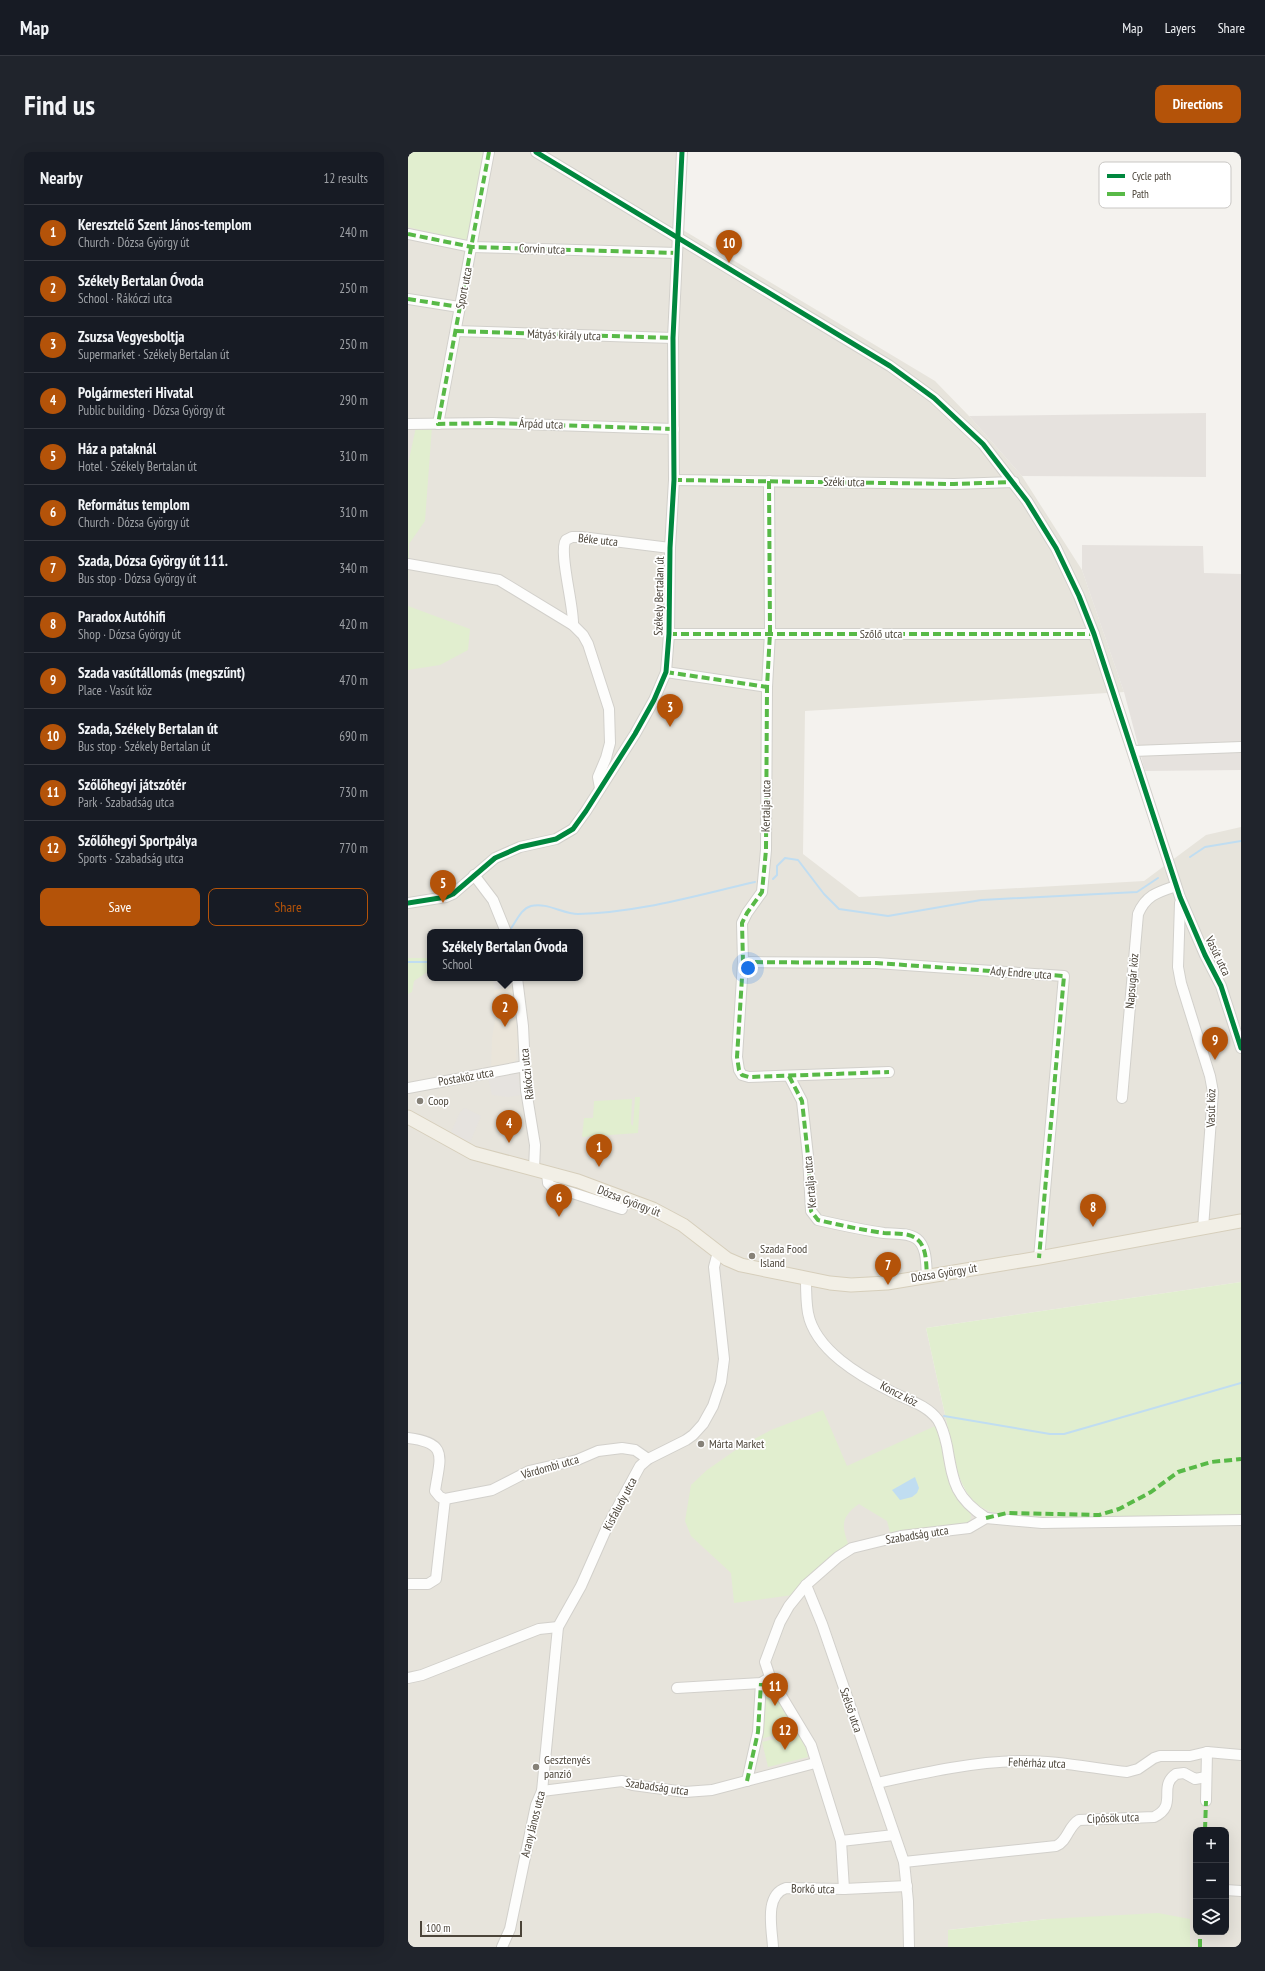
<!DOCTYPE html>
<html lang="en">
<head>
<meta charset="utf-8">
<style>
  :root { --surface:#171b24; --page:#20242c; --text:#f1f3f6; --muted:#9ea1a6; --line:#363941; --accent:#b45309 }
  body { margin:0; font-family:"PT Sans Narrow",sans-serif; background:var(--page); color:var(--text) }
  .controls { position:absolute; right:12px; bottom:12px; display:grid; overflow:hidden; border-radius:8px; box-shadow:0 4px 16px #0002 }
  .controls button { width:36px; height:36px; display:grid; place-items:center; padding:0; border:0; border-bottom:1px solid var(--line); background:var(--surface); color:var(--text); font:20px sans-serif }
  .scale { position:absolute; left:12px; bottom:10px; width:102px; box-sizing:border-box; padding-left:4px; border:2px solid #4b4439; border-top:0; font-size:11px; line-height:14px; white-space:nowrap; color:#4b4439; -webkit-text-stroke:3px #fff; paint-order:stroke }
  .you { position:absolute; left:340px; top:816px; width:14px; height:14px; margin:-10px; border:3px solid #fff; border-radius:50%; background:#1a73e8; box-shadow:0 0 0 6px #1a73e833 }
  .badge { display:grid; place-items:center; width:26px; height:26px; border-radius:50%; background:var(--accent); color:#fff; font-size:13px; font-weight:700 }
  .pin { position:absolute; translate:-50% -33px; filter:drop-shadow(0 1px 2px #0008) }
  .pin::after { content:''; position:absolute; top:21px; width:14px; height:12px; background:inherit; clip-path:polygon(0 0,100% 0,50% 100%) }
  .popup { position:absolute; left:19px; top:777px; width:156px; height:52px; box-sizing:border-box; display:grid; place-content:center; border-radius:8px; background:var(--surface); filter:drop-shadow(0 1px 3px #0005); font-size:13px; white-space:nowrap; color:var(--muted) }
  .popup b { font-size:15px; color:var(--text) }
  .popup::after { content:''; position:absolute; left:50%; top:100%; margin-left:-8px; border:8px solid transparent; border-top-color:var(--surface) }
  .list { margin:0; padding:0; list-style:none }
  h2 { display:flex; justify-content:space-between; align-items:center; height:52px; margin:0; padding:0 16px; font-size:17px }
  h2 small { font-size:13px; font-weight:400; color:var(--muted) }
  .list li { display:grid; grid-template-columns:26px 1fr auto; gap:12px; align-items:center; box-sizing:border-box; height:56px; padding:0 16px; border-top:1px solid var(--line) }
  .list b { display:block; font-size:15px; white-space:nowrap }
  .list p { margin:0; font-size:13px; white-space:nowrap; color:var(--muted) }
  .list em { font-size:13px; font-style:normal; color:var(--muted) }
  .actions { display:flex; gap:8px; padding:12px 16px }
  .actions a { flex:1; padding:9px 0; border:1px solid var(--accent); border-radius:8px; text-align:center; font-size:14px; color:var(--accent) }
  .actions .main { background:var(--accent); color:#fff }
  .icon { flex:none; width:22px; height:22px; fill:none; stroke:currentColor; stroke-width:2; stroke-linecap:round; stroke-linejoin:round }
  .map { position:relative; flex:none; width:833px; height:1795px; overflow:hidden; border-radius:8px }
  header { display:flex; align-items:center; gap:24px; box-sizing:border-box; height:56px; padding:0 20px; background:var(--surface); border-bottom:1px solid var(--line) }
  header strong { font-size:19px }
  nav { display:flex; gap:22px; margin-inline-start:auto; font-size:14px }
  .intro { display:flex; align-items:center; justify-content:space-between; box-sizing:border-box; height:96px; padding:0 24px }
  h1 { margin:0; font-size:28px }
  .button { padding:10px 18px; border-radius:8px; background:var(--accent); color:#fff; font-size:14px; font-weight:700 }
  main { display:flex; gap:24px; padding:0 24px }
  aside { flex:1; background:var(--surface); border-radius:8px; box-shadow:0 4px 16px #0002 }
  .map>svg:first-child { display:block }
</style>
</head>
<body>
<header>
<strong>Map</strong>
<nav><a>Map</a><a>Layers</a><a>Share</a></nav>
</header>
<div class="intro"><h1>Find us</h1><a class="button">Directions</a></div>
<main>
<aside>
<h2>Nearby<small>12 results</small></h2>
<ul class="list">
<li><span class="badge">1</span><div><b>Keresztelő Szent János-templom</b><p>Church · Dózsa György út</p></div><em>240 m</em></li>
<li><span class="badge">2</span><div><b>Székely Bertalan Óvoda</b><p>School · Rákóczi utca</p></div><em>250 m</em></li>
<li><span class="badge">3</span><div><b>Zsuzsa Vegyesboltja</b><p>Supermarket · Székely Bertalan út</p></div><em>250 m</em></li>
<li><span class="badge">4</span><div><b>Polgármesteri Hivatal</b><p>Public building · Dózsa György út</p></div><em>290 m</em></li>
<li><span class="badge">5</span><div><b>Ház a pataknál</b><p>Hotel · Székely Bertalan út</p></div><em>310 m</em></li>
<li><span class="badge">6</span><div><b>Református templom</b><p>Church · Dózsa György út</p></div><em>310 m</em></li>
<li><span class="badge">7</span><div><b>Szada, Dózsa György út 111.</b><p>Bus stop · Dózsa György út</p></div><em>340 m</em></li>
<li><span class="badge">8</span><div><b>Paradox Autóhifi</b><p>Shop · Dózsa György út</p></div><em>420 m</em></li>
<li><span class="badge">9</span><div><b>Szada vasútállomás (megszűnt)</b><p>Place · Vasút köz</p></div><em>470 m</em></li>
<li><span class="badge">10</span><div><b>Szada, Székely Bertalan út</b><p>Bus stop · Székely Bertalan út</p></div><em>690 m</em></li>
<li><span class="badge">11</span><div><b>Szőlőhegyi játszótér</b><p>Park · Szabadság utca</p></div><em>730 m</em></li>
<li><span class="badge">12</span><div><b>Szőlőhegyi Sportpálya</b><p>Sports · Szabadság utca</p></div><em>770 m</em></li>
</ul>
<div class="actions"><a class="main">Save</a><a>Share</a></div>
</aside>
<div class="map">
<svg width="833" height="1795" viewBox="0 0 833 1795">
  <rect width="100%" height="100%" fill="#f4f2ee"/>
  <path fill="#e7e4dc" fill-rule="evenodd" d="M 0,0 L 279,0 L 275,78 L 527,229 L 561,264 L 614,324 L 674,418 L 716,540 L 397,559 L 395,702 L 451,745 L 736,729 L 798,683 L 833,675 L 833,1130 L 518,1176 L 550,1322 L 556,1337 L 564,1350 L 573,1355 L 586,1361 L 606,1366 L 833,1364 L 833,1795 L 782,1795 L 782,1767 L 639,1767 L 540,1778 L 540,1795 L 0,1795 ZM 22,780 L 172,780 L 172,826 L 22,826 ZM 788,1678 L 818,1678 L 818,1780 L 788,1780 Z"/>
  <g fill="#e6e2de">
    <polygon points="798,261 798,325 614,324 561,264"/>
    <polygon points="674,393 795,394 796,421 833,422 833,618 737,619 716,540 674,418"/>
  </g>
  <polygon fill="#eae5da" points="105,834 111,868 108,868 108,876 112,877 113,882 109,882 110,891 113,891 114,896 108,897 108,907 107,908 108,913 83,917 84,887 88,862 86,838"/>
  <g fill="#e1eecf">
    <polygon points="0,0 79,0 59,89 0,75"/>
    <polygon points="24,274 17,369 1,392 0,440 0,312 8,275"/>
    <polygon points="0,454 62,477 60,498 32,513 0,518"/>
    <polygon points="22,804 22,818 6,829 4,840 0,842 0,806 20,806"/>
    <polygon points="227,945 232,945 230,981 174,985 176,966 185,966 186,949 224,947 223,972 225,974"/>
    <path d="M 833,1130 L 833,1364 L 606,1366 C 573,1358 563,1355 550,1322 L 518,1176 Z"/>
    <path d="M 415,1258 L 439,1314 L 527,1274 L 563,1361 L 562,1372 L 486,1382 L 482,1380 L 479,1369 L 451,1352 C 431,1366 434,1375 442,1397 L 392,1442 L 326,1451 L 323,1421 L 283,1384 L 277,1369 L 283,1333 L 299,1318 L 332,1295 L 363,1278 Z"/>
    <polygon points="364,1530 393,1576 352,1587 357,1532"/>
    <polygon points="394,1580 400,1605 360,1615 354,1590"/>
    <polygon points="750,1761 782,1767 782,1795 540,1795 540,1778 639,1767"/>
  </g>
  <g fill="#e6e3df">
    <polygon points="85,826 104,826 105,834 86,838"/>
    <polygon points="110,920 113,943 100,945 84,943 80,925"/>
    <polygon points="57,956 73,964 62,990 42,983 52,960"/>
  </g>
  <polygon fill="#c0ddf1" points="507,1325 511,1336 509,1341 504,1345 492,1348 484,1338"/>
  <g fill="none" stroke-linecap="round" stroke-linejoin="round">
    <g stroke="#c0ddf1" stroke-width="2">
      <polyline points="782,705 797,695 833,689"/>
      <polyline points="365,727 369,723 369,714 377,706 390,708 416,742 431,757 480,764 573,748 729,740 750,726"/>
      <path d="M 101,779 C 108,771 112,757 123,754 C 139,750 155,762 170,762 C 230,761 289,743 347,730"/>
      <polyline points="0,810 22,810"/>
      <polyline points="536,1264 642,1282 656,1282 833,1231"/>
    </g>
    <g stroke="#d2d0cb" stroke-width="12">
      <g id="minor">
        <polyline points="128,0 482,214 526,246 575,292 619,349 648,396 671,444 686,482 772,745 797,803 813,834 833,896"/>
        <polyline points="0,82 64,95 269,101"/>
        <polyline points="0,147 51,155"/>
        <polyline points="48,179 265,186"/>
        <polyline points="0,272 84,271 266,277"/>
        <polyline points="30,272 81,0"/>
        <polyline points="266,328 546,332 606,330"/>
        <polyline points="361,329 362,481 359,535 358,698 354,740 339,761 334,771 335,810 329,905 331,918 334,923 341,925 481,920"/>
        <polyline points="0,412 91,428 165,473 175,483 180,492 201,557 202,591 198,606 190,625 192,636"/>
        <path d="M 165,473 C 166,453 150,399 158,388 L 164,385 L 173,385 L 262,396"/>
        <polyline points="261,482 686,482"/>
        <polyline points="258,520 359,535"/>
        <polyline points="725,599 833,595"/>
        <polyline points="66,723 85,748 98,780"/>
        <polyline points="0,751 38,745 45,742 87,706 112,695 148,687 165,677 178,659 227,582 246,548 258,520 261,482 262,396 266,328 265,186 274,0"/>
        <polyline points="772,751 770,815 773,831 802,924 805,940 795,1076"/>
        <polyline points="335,810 468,811 656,824 631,1106"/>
        <polyline points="109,826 115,874 118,938 127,993 126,1018"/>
        <path d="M 381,924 L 394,949 L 400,1004 L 403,1059 L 410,1068 C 432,1073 454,1078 476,1081 C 486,1082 500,1080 509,1087 C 519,1095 518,1112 519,1124"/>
        <polyline points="0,936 117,914"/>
        <path d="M 714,946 L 730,762 C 738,743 750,740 768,734"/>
        <polyline points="139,1021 140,1031 143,1034 214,1057"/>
        <path d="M 398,1127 C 398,1138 398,1150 400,1161 C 407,1198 452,1224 484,1240 C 500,1248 519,1253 530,1268 C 535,1276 537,1285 539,1294 C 545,1329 546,1345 578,1366"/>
        <path d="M 0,1286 C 41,1291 32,1305 27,1339 L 32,1345 L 37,1347 L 84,1338 L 121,1319 L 169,1308 L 190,1299 L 214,1296 L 227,1298 L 240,1307"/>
        <polyline points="0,1432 20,1432 28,1427 37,1347"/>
        <polyline points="398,1433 414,1472 496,1710 500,1749 501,1795"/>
        <polyline points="0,1526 14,1523 131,1477 150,1475"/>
        <polyline points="269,1536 353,1531 358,1528"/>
        <polyline points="339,1629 350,1580 353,1531"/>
        <path d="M 469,1631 C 515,1621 563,1610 610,1609 C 646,1608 683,1616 719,1620 L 730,1617 L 746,1606 L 752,1604 L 782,1604 L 799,1600 L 833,1603"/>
        <polyline points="134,1639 214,1629 225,1633 277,1640 304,1638 407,1611"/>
        <polyline points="798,1649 799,1600"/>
        <polyline points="433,1689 486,1683"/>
        <path d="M 496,1710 L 648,1694 C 660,1689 660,1674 671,1668 L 746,1665 C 771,1653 749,1635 768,1622 L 776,1621 L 787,1627 L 798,1625"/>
        <polyline points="436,1737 433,1689 403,1593 362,1525 357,1510 372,1470 381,1454 398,1433 430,1405 444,1396 493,1384 561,1376 578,1366 634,1371 833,1368"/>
        <polyline points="818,1738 833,1739"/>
        <polyline points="94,1795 102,1777 128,1653 134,1639 150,1475 173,1434 200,1373 232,1314 240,1307 278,1288 285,1283 295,1272 305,1254 313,1230 316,1207 306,1115 310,1100"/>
        <path d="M 365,1795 C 364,1777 356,1743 378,1736 L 436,1737 L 499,1734"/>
      </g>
    </g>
    <g stroke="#d6cebb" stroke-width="15">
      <polyline id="major" points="0,965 65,1001 170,1029 245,1057 275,1073 319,1107 333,1113 422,1131 443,1133 479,1131 631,1106 833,1069"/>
    </g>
    <use href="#minor" stroke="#fdfdfc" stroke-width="10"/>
    <use href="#major" stroke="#f2efe6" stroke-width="13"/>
    <g stroke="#58b947" stroke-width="4" stroke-dasharray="8 4" stroke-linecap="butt">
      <polyline points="81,0 30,272 84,271 266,277"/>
      <polyline points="0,82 64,95 269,101"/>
      <polyline points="0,147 51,155"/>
      <polyline points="48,179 265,186"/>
      <polyline points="266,328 546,332 606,330"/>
      <polyline points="361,329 362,481 359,535 358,698 354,740 339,761 334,771 335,810 329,905 331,918 334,923 341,925 481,920"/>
      <polyline points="261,482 686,482"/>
      <polyline points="258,520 359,535"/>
      <polyline points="335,810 468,811 656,824 631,1106"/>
      <path d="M 381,924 L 394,949 L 400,1004 L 403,1059 L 410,1068 C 432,1073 454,1078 476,1081 C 486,1082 500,1080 509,1087 C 519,1095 518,1112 519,1124"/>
      <polyline points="578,1366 599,1361 691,1363 711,1357 743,1340 770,1320 803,1310 833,1307"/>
      <polyline points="339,1629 350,1580 353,1531"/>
      <polyline points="797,1678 798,1649"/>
      <polyline points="792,1795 792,1780"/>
    </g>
    <g stroke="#fff" stroke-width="8">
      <g id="cycleway">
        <polyline points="128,0 482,214 526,246 575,292 619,349 648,396 671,444 686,482 772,745 797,803 813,834 833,896"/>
        <polyline points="0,751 38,745 45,742 87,706 112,695 148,687 165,677 178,659 227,582 246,548 258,520 261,482 262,396 266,328 265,186 274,0"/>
      </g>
    </g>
    <use href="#cycleway" stroke="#00873e" stroke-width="5"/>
  </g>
  <g fill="#868178" stroke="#fff" stroke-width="1.5">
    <circle cx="12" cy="949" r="4"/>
    <circle cx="344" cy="1104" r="4"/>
    <circle cx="293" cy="1292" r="4"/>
    <circle cx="128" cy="1615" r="4"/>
  </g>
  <g text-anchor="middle" stroke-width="3.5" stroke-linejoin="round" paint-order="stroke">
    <g font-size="12" fill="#4b4439" stroke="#fff">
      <text transform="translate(134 97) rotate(2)" y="4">Corvin utca</text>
      <text transform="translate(56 136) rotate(-79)" y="4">Sport utca</text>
      <text transform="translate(156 183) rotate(2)" y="4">Mátyás király utca</text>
      <text transform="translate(133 272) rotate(2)" y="4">Árpád utca</text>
      <text transform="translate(436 330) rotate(1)" y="4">Széki utca</text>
      <text transform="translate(190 388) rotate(6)" y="4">Béke utca</text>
      <text transform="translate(251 444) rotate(-89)" y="4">Székely Bertalan út</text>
      <text x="473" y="486">Szőlő utca</text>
      <text transform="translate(358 654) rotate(-89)" y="4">Kertalja utca</text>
      <text transform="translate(810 804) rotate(64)" y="4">Vasút utca</text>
      <text transform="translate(613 821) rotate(4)" y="4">Ady Endre utca</text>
      <text transform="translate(724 829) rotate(-85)" y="4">Napsugár köz</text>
      <text transform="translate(119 922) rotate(-96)" y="4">Rákóczi utca</text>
      <text transform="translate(58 925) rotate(-10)" y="4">Postaköz utca</text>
      <text transform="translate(803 956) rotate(-89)" y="4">Vasút köz</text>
      <text transform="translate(402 1030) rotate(-95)" y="4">Kertalja utca</text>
      <text transform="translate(221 1049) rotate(21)" y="4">Dózsa György út</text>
      <text transform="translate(536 1121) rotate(-9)" y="4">Dózsa György út</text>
      <text transform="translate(491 1242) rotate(27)" y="4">Koncz köz</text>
      <text transform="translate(142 1315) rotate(-16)" y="4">Várdombi utca</text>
      <text transform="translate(212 1352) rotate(-62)" y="4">Kisfaludy utca</text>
      <text transform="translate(509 1383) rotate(-9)" y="4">Szabadság utca</text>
      <text transform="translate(443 1558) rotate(71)" y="4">Szélső utca</text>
      <text transform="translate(629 1611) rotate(2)" y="4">Fehérház utca</text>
      <text transform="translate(249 1635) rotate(8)" y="4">Szabadság utca</text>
      <text transform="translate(705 1666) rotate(-2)" y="4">Cipősök utca</text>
      <text transform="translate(125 1672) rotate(-76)" y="4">Arany János utca</text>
      <text transform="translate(405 1737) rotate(1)" y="4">Borkő utca</text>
    </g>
    <g font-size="12" fill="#4b4439" stroke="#fff" text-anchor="start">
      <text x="20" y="953">Coop</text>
      <text x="352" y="1101">Szada Food<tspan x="352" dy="14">Island</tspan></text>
      <text x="301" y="1296">Márta Market</text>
      <text x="136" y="1612">Gesztenyés<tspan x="136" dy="14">panzió</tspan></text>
    </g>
  </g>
  <rect x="691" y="10" width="132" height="46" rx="6" fill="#fff" stroke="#c9c7c4" stroke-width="1"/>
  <rect x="699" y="22" width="18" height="4" fill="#00873e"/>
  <rect x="699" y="40" width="18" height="4" fill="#58b947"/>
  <g font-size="11" fill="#4b4439">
    <text x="724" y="28">Cycle path</text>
    <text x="724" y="46">Path</text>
  </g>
</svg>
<div class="controls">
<button>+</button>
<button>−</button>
<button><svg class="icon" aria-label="layers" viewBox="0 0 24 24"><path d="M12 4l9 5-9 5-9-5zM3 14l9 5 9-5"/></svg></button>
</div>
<div class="scale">100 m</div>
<div class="you"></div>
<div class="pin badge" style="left:191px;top:1015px">1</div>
<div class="pin badge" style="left:97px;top:875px">2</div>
<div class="popup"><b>Székely Bertalan Óvoda</b>School</div>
<div class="pin badge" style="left:262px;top:575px">3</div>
<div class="pin badge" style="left:101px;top:991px">4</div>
<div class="pin badge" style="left:35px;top:751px">5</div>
<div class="pin badge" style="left:151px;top:1065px">6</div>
<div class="pin badge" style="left:480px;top:1133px">7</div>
<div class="pin badge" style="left:685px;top:1075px">8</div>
<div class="pin badge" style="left:807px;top:908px">9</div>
<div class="pin badge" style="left:321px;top:111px">10</div>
<div class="pin badge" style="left:367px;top:1554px">11</div>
<div class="pin badge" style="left:377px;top:1598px">12</div>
</div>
</main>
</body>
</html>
